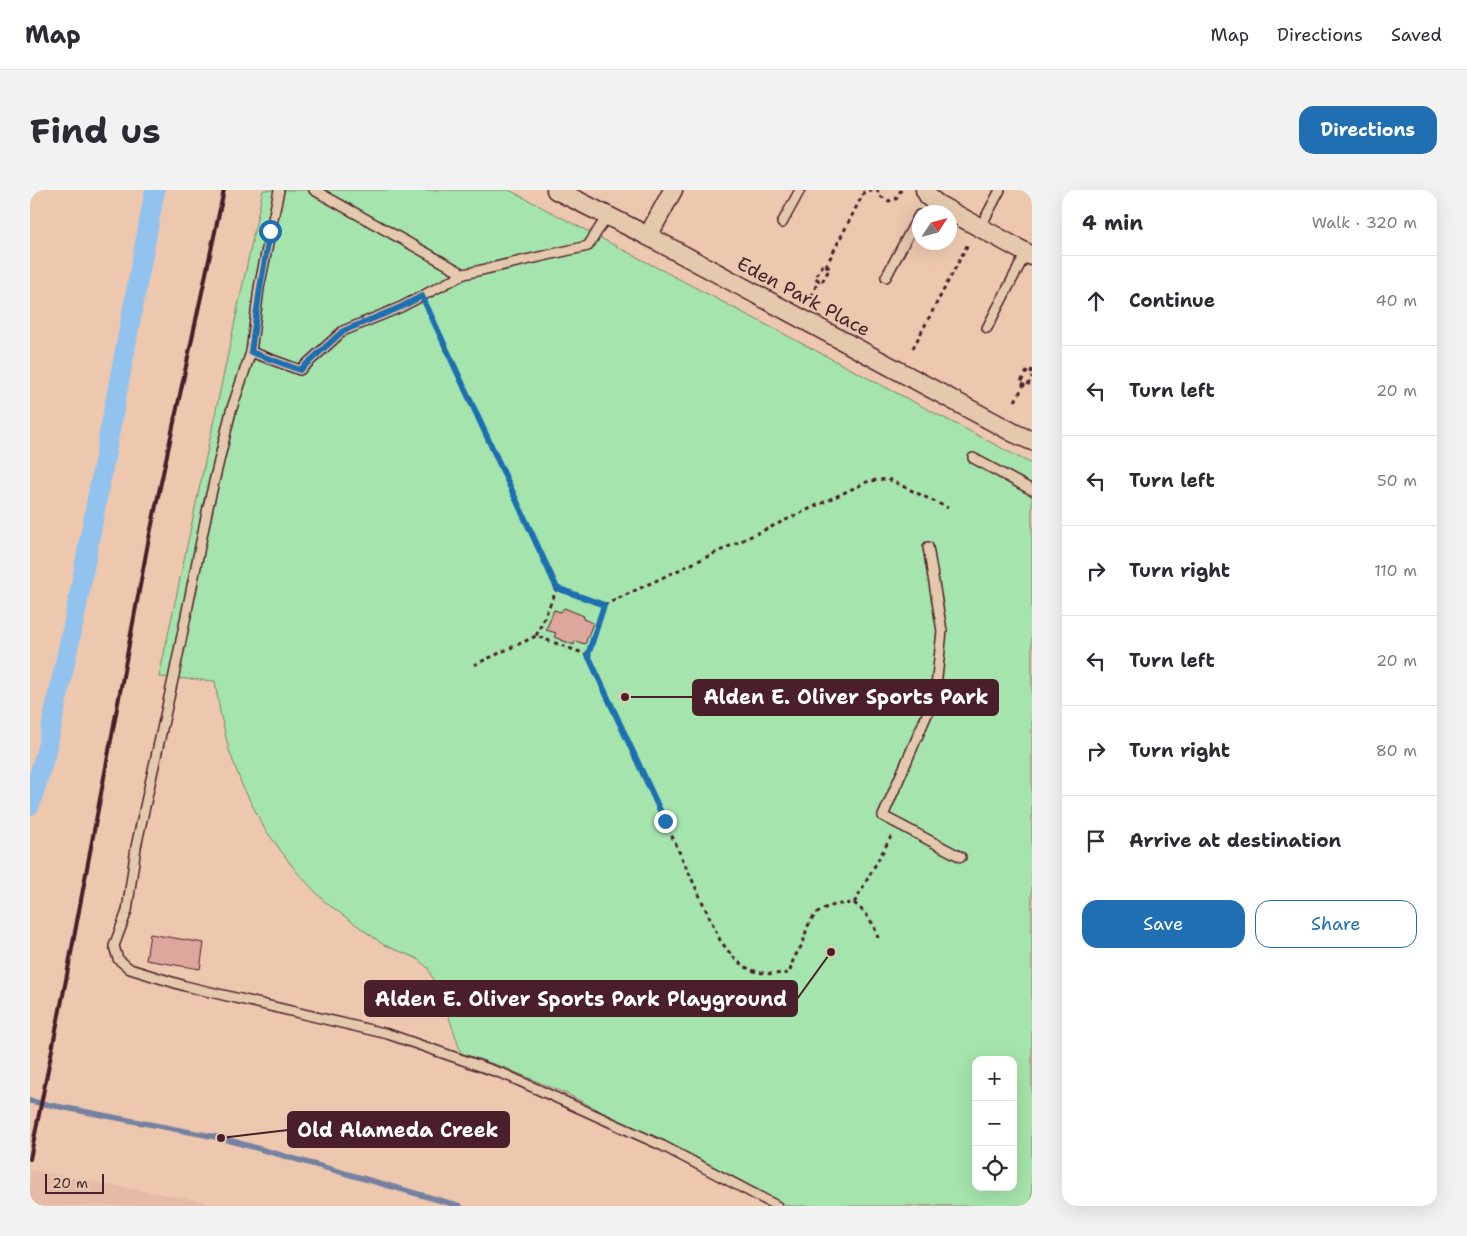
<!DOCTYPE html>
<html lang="en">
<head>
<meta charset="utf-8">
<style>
  :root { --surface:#fff; --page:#f2f2f3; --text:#2b2b33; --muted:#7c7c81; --line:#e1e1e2; --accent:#1f6fb2 }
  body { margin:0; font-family:"Shantell Sans",sans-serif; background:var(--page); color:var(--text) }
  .controls { position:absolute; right:15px; bottom:15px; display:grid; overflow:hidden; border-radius:10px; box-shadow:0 5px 20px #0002 }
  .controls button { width:45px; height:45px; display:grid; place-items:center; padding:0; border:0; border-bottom:1px solid var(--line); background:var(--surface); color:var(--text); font:25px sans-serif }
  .compass { position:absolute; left:882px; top:15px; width:45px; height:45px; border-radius:50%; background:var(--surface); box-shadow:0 5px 20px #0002; rotate:54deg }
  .scale { position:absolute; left:15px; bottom:12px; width:59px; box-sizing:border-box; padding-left:5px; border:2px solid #4a1f2b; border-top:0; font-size:14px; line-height:18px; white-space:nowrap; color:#4a1f2b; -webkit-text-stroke:4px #e5c9ac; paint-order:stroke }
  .stop { position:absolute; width:15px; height:15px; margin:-11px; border:4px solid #1f6fb2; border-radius:50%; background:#fff }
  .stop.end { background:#1f6fb2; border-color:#fff; box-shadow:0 1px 5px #0008 }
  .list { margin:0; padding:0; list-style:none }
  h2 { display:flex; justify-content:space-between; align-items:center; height:65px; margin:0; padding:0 20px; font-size:21px }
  h2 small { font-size:16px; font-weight:400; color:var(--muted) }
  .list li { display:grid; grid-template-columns:32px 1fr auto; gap:15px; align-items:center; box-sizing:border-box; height:90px; padding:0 20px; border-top:1px solid var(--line) }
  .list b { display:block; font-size:19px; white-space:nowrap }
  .list em { font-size:16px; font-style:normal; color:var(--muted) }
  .actions { display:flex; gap:10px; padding:15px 20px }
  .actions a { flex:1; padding:11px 0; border:1px solid var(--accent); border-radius:15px; text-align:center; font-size:18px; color:var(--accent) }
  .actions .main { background:var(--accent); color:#fff }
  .icon { flex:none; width:28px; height:28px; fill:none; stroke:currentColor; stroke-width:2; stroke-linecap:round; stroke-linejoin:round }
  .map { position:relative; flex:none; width:1002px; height:1016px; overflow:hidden; border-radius:15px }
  header { display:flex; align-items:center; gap:30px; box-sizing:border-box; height:70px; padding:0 25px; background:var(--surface); border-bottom:1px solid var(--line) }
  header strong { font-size:24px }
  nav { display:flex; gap:28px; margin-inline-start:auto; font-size:18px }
  .intro { display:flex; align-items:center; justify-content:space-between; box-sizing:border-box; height:120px; padding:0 30px }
  h1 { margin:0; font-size:35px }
  .button { padding:12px 22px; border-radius:15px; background:var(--accent); color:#fff; font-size:18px; font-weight:700 }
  main { display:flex; gap:30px; padding:0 30px }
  aside { flex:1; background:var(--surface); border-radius:15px; box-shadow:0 5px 20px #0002 }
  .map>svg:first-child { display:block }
</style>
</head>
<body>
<header>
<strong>Map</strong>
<nav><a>Map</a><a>Directions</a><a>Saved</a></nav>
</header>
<div class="intro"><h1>Find us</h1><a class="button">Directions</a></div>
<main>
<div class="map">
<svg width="1002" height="1016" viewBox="0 0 1002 1016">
  <rect width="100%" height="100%" fill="#edc8af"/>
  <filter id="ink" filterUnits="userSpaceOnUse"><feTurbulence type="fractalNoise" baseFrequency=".02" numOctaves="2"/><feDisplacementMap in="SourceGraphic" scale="10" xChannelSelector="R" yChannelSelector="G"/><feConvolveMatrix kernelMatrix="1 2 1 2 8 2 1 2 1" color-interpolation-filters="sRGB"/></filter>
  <g filter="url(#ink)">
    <polygon fill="#e5bba7" points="0,980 170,1011 192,1016 0,1016"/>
    <path fill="#a5e4ac" stroke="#78826c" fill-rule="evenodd" d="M 233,0 L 479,0 L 1002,274 L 1002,1016 L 758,1016 L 535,903 L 473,877 L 431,863 L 419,827 L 398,778 L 386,768 L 354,755 L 295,712 L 266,681 L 234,638 L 212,595 L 199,560 L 190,522 L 185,491 L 129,487 ZM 946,870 L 983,870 L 983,997 L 946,997 Z"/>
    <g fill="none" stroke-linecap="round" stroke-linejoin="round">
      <polyline stroke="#7581a0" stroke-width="5.5" points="0,911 191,948 430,1016"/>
      <polyline stroke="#92c2ee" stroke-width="20" points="0,615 16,562 46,421 125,0"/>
    </g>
    <g fill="#dea79d" stroke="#4a1f2b">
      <polygon points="534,418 554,426 553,429 563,433 555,454 545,451 544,455 524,447 526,443 516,440 524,420 531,422"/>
      <polygon points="120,744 174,753 170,779 116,770"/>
    </g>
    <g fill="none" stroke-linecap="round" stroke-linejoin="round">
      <g stroke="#4a1f2b" stroke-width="12">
        <g id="lane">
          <polyline points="249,0 229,98 221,162 270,180 313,141 371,117 434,84"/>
          <polyline points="284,0 434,84 558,56 577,26"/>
          <polyline points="752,33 770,0"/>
          <polyline points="950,38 970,0"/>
          <polyline points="856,87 889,25"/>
          <polyline points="957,138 996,63"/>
          <polyline points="221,162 201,221 178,317 144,485 106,657 97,721 84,756 88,769 100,779 155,796 358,844 476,885 633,956 747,1016"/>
          <polyline points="943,268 1002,300"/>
          <polyline points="898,357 912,441 905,506 853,626 931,667"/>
        </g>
      </g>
      <g stroke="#4a1f2b" stroke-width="21">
        <g id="street">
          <polyline points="526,0 618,46 984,243 1002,251"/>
          <polyline points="895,0 899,7 907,14 1002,66"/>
          <polyline points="618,46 643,0"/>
        </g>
      </g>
      <g stroke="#4a1f2b" stroke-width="3" stroke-dasharray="4 4" stroke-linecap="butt">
        <polyline points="796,76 800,78 792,92 785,88 793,74 796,76 834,2 847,0 850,6 859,11 866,9 871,0"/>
        <polyline points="781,106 789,90"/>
        <polyline points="398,118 527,399"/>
        <polyline points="883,158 939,52"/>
        <polyline points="1002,179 1001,182 998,180 990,193 997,197 1002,187"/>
        <polyline points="985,211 994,195"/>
        <polyline points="574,415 839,291 858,289 918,318"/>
        <path d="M 558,465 L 506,446 L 527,399 L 574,415 L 558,465 L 690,750 C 711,780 723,786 760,783 C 761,771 766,765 772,755 C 775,749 775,742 778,736 C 787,716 804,714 824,713 L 862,645"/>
        <polyline points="444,475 506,446"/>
        <path d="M 824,713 C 836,723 844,732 848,748"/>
      </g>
      <use href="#lane" stroke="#e5c9ac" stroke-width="9"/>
      <use href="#street" stroke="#e5c9ac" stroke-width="18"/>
      <polyline stroke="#4a1f2b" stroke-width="4" points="0,969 36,790 118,353 194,0"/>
    </g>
  </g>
  <g fill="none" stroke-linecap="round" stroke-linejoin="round" filter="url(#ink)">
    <polyline stroke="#1f6fb2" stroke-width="6" points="240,41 230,98 221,162 270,180 313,141 371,117 392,106 527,398 574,415 558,465 635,631"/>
  </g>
  <g text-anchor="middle" stroke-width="4" stroke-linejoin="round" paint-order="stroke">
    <g font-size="19" fill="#4a1f2b" stroke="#e5c9ac">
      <text transform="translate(774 106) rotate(28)" y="7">Eden Park Place</text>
    </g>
  </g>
  <path fill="none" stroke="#4a1f2b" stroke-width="2" d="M595 507L663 507M801 762L767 809M191 948L258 940"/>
  <g fill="#4a1f2b" stroke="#e5c9ac" stroke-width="2">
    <circle cx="595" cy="507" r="5"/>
    <circle cx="801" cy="762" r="5"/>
    <circle cx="191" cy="948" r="5"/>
  </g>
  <g fill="#4a1f2b" stroke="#4a1f2b" stroke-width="2">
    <rect x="663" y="490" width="305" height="35" rx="5"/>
    <rect x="335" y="791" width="432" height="35" rx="5"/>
    <rect x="258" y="922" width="221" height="35" rx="5"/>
  </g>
  <g font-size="20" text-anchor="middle" font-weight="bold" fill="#fff">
    <text x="816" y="514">Alden E. Oliver Sports Park</text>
    <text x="551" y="816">Alden E. Oliver Sports Park Playground</text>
    <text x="368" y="947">Old Alameda Creek</text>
  </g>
</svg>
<div class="controls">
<button>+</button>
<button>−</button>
<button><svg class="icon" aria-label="locate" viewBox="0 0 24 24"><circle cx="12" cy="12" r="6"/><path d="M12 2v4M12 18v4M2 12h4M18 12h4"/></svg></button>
</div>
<svg class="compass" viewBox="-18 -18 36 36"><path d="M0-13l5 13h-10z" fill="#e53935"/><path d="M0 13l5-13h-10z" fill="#7c7c81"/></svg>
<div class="scale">20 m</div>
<div class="stop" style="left:240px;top:41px"></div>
<div class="stop end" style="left:635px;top:631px"></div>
</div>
<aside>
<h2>4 min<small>Walk · 320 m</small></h2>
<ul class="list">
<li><svg class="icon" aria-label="ahead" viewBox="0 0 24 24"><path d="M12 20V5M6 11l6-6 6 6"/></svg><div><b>Continue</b></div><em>40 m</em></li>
<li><svg class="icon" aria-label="left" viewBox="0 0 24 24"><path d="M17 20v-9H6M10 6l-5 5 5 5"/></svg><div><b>Turn left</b></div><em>20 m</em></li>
<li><svg class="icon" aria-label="left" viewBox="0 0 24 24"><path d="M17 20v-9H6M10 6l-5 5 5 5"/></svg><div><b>Turn left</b></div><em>50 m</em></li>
<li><svg class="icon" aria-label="right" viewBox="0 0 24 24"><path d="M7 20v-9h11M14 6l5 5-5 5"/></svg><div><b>Turn right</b></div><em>110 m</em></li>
<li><svg class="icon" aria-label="left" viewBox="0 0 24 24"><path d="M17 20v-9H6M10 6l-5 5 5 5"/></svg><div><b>Turn left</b></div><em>20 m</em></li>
<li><svg class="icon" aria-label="right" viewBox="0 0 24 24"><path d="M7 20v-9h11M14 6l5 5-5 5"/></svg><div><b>Turn right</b></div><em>80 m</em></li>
<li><svg class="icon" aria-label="arrive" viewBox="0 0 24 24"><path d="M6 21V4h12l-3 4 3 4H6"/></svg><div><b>Arrive at destination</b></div></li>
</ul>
<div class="actions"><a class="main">Save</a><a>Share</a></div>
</aside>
</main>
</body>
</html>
